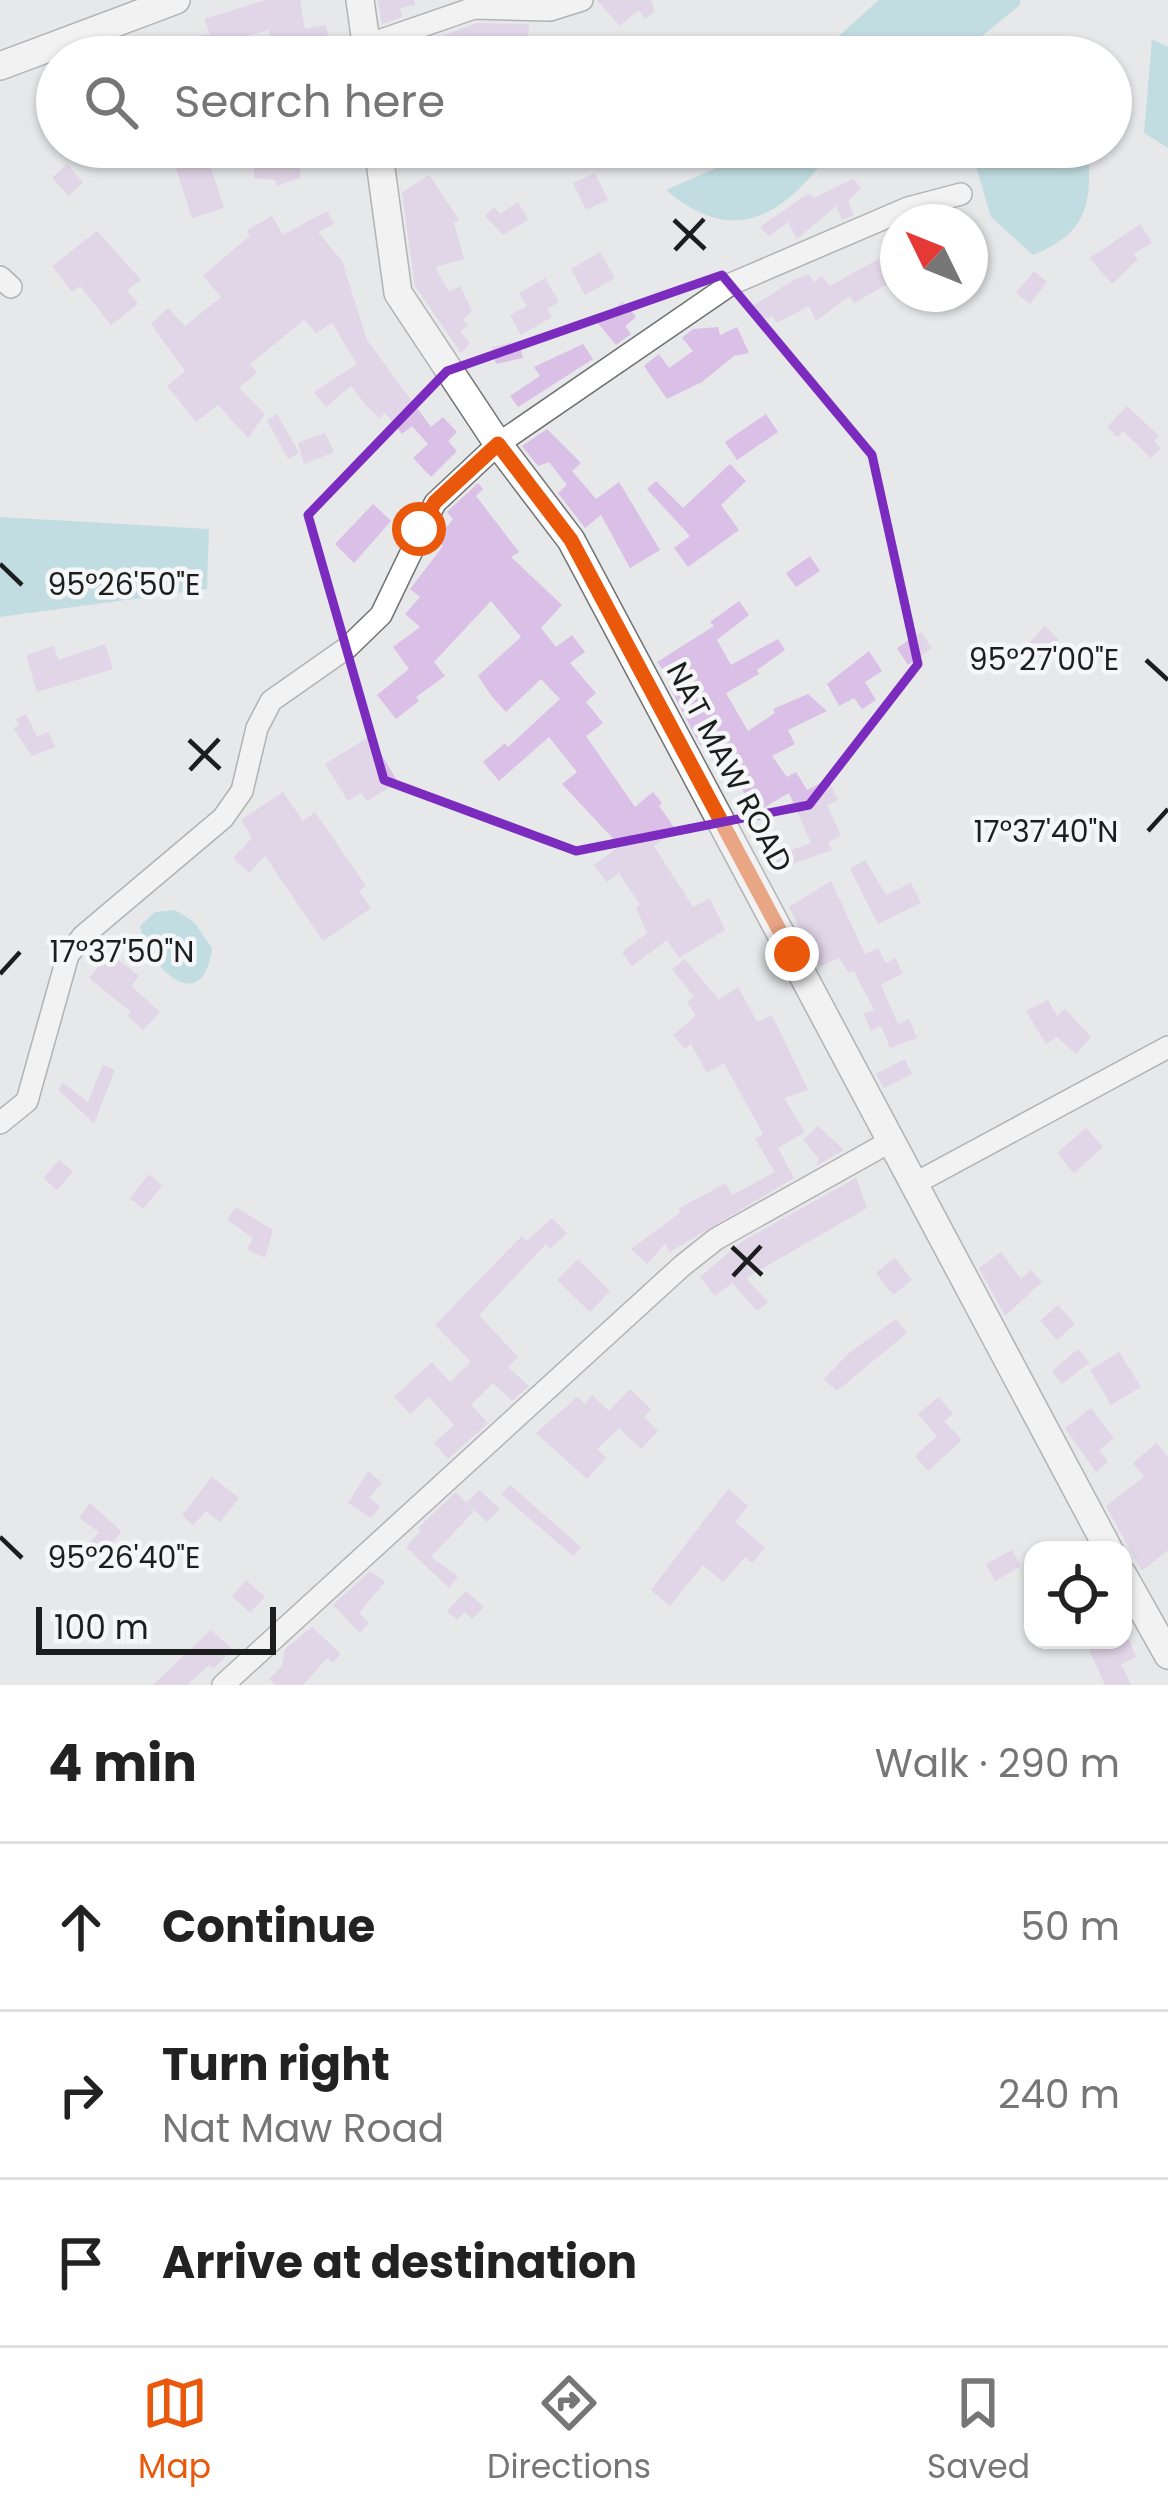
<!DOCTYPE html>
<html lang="en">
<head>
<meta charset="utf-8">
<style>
  :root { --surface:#fff; --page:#f2f2f2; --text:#222; --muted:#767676; --line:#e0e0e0; --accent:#ea580c }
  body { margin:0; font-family:Poppins,sans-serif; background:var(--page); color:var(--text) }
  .controls { position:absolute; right:36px; bottom:36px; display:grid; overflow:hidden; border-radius:24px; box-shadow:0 3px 9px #0004 }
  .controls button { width:108px; height:108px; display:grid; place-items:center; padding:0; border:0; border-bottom:3px solid var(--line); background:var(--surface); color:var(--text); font:60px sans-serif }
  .compass { position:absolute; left:880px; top:204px; width:108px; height:108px; border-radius:50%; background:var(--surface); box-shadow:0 3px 9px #0004; rotate:313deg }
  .scale { position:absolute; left:36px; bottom:30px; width:240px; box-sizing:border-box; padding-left:12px; border:6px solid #1c1d1d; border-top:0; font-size:33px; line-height:42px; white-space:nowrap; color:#1c1d1d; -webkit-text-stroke:9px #f4f6f7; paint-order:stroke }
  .stop { position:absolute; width:36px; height:36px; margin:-27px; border:9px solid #ea580c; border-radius:50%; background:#fff }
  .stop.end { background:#ea580c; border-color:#fff; box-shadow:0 3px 12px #0008 }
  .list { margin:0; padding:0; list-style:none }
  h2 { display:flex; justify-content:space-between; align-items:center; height:156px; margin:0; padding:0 48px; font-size:51px }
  h2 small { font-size:39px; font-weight:400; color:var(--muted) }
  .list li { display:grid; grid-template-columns:78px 1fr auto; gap:36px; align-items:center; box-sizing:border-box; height:168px; padding:0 48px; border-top:3px solid var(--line) }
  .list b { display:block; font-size:45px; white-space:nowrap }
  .list p { margin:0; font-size:39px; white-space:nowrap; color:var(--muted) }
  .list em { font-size:39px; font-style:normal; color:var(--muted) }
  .icon { flex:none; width:66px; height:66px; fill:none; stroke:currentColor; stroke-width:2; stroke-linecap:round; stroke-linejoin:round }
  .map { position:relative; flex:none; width:1168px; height:1685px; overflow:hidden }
  .search { position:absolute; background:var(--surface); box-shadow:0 3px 9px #0004; left:36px; right:36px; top:36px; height:132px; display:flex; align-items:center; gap:30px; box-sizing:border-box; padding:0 42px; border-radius:66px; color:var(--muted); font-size:45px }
  .sheet { height:660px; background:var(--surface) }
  nav { display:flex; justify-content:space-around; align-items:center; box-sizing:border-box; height:168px; border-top:3px solid var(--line); background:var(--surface); font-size:33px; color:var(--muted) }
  nav a { display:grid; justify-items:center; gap:6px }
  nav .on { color:var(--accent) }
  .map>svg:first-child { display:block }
</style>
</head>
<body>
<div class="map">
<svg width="1168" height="1685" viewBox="0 0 1168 1685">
  <rect width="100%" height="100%" fill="#e7e8ea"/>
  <g fill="#95d0d9">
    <polygon points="879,0 1020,0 1020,5 956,57 815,57"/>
    <polygon points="1152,39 1168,47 1168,148 1144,133"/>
    <path d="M 728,147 L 834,147 C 787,212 738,251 666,190 L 721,166 Z"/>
    <path d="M 970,147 L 1088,147 C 1092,205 1088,232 1033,255 L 991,217 Z"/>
    <polygon points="0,517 209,529 207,589 0,617"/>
    <path d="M 175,910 L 194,922 L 212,948 C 203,1019 149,969 140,926 L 155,912 Z"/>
  </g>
  <g fill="#dabfe7">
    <polygon points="266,0 300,0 305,29 326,25 329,42 315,45 317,57 273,53 269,30 183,53 182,38 210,34 204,19"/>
    <polygon points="378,0 414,0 415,5 400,8 402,17 382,24"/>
    <polygon points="597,0 651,0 655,11 645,19 639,10 619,26"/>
    <polygon points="477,23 529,24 527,53 386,57"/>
    <polygon points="169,147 257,147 257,150 210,165 224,208 192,218"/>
    <polygon points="288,147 300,149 300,178 276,186 275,180 254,178 254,153"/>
    <polygon points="463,147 520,147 520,151 468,165"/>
    <polygon points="907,147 910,158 921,147 941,147 924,164 900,168 895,150"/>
    <polygon points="67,164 83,182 69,196 52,178"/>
    <polygon points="595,173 608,200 586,210 573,183"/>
    <polygon points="429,175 459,220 454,223 464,259 435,267 449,292 460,286 472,311 463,320 468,325 460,332 470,343 461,353 415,286 402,193"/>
    <polygon points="853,179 861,188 848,201 854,215 842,220 836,206 797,239 788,222 769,236 760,227 809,193 814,198"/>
    <polygon points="518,202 528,220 503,235 485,216 494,207 500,214"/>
    <polygon points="327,211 334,224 318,232 342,261 367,340 431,427 443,417 457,432 448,441 457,451 431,477 413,458 428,444 412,426 402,434 385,413 379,418 365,404 351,386 326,407 314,392 357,364 332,323 316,333 304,320 250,364 257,373 239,388 265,414 248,438 218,405 196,422 167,386 185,371 151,324 168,308 185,326 221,297 203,275 250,236 247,230 272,216 283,235"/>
    <polygon points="1140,224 1152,243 1133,254 1138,259 1112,284 1090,258"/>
    <polygon points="97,231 141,280 127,290 138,304 111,325 80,286 72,292 52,266"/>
    <polygon points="600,252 615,278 585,295 571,269"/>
    <polygon points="878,259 891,282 854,303 850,296 816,321 809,306 777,323 772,316 756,322 751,307 792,281 808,274 814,282 822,276 830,286"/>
    <polygon points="1034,271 1047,282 1030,304 1016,293"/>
    <polygon points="545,278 559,302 547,309 552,317 521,335 510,315 527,306 519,293"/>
    <polygon points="623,301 636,317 625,326 631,334 616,345 597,322"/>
    <polygon points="718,327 720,335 737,327 749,353 734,356 702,382 667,399 644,366 659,354 669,368 693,351 682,338 693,329"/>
    <polygon points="519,341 523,358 496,364 492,347"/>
    <polygon points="583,344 593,359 518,407 510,396 540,376 534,367"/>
    <polygon points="1127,406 1159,436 1154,441 1161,448 1151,458 1123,431 1118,437 1107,427"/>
    <polygon points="277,414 299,453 288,459 267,420"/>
    <polygon points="766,414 778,432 737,460 725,442"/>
    <polygon points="547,429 581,463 572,471 596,499 619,482 660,550 630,568 601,515 585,528 558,493 567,485 549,462 538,466 522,446"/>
    <polygon points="325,433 334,452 304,464 298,443"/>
    <polygon points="730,464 746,481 721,505 739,530 688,567 674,548 690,536 647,489 656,481 683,508"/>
    <polygon points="478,483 483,489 476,496 519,552 511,557 562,605 541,628 556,647 572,635 585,652 570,663 596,693 586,702 603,723 586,736 635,807 653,792 662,803 659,806 676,830 654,846 693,907 710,899 725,930 679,958 667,940 632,966 622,952 647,933 636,907 640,905 619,873 607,882 594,865 620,846 562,784 577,772 549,737 499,781 483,762 505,743 508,747 560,699 541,679 506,712 493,698 478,676 521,637 491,601 434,662 445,676 416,697 419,701 396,719 377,695 409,669 393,647 420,627 405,614 420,597 410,589 443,546 437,539 453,519 447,512"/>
    <polygon points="373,504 391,521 354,563 335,544"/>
    <polygon points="810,556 820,571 796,587 786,573"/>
    <polygon points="739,601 749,615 717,640 731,665 778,639 785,650 757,670 759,674 726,693 748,731 775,713 773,709 808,694 827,711 788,730 795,744 772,756 787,777 796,772 807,790 828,780 838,800 827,805 841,836 828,842 832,850 779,868 774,856 811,843 789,793 748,817 740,804 748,799 724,761 719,765 699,743 669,686 674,683 657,662 714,626 710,622"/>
    <polygon points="1045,626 1059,640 1041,658 1027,645"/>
    <polygon points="921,632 932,648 908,665 897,648"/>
    <polygon points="105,644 113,669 37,692 26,655 54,646 58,660"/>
    <polygon points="869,651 882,671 865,682 876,700 862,709 854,698 839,706 827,684"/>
    <polygon points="26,714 37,737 48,732 55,747 32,756 13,728 19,725 16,719"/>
    <polygon points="370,736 398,782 367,801 361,793 348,801 325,764"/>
    <polygon points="283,792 303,821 315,812 366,886 359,891 371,908 323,941 265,856 249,873 233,858 252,838 241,820"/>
    <polygon points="865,860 886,895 911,883 921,903 878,924 850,869"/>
    <polygon points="831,881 865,954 878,948 886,963 895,958 903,973 881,985 898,1024 909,1019 917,1038 890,1048 881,1026 871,1031 864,1014 874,1010 854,971 849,973 839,958 819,967 789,907"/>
    <polygon points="109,953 139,976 131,986 160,1012 143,1030 127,1016 131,1012 89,978"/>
    <polygon points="685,959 719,1000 738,987 757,1022 772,1015 808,1090 784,1098 805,1132 778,1148 794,1178 670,1252 665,1244 647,1264 631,1249 681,1212 678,1209 726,1183 732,1195 775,1172 755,1139 763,1134 724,1063 707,1073 691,1044 685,1049 673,1035 696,1016 687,1002 694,997 672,969"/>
    <polygon points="1048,1000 1057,1016 1065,1009 1091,1037 1076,1054 1057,1037 1046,1044 1026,1011"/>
    <polygon points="905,1059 912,1074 884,1088 876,1074"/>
    <polygon points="103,1065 115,1070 94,1123 58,1090 63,1083 88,1102"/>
    <polygon points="818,1126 844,1150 816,1166 819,1159 803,1140"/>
    <polygon points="1086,1128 1103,1147 1074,1173 1057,1153"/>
    <polygon points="59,1160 73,1172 57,1190 43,1178"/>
    <polygon points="149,1174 162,1186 143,1209 130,1198"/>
    <polygon points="856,1178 867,1208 746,1278 768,1302 757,1311 732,1283 715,1296 700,1277 741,1242"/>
    <polygon points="236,1207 273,1230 265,1258 247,1249 253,1238 227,1220"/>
    <polygon points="552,1218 567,1233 550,1249 546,1244 479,1315 518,1357 508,1367 529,1386 512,1401 493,1383 471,1405 488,1423 448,1459 434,1443 454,1425 429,1397 410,1414 394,1397 432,1362 450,1382 471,1362 435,1325 522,1236 527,1241"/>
    <polygon points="1001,1252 1021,1279 1031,1270 1042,1282 1005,1316 979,1268"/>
    <polygon points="895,1258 912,1280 893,1295 876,1273"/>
    <polygon points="578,1259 610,1291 590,1312 557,1280"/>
    <polygon points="1058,1305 1075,1324 1057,1340 1040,1321"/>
    <polygon points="896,1319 907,1333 837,1391 824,1379 849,1353"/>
    <polygon points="1078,1349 1089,1363 1062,1384 1052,1371"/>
    <polygon points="1119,1352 1141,1387 1111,1405 1090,1370"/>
    <polygon points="630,1389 651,1409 644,1417 658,1431 641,1449 619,1428 597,1449 606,1458 587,1479 536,1433 577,1397 585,1404 592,1395 609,1411"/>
    <polygon points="939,1397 953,1414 944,1421 962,1440 928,1471 915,1456 937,1436 918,1414"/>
    <polygon points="1091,1408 1114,1438 1099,1450 1108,1462 1096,1472 1065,1428"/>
    <polygon points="1157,1443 1168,1457 1168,1550 1142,1571 1106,1506 1144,1477 1133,1463"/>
    <polygon points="368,1471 382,1483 369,1498 380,1506 371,1518 348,1503"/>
    <polygon points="212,1477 239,1498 220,1522 206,1511 193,1525 182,1515"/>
    <polygon points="510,1485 581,1547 573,1556 501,1494"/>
    <polygon points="728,1489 748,1506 735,1522 765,1547 752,1563 745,1557 723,1582 703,1565 670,1606 651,1590"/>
    <polygon points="479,1490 500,1509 487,1522 467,1503"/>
    <polygon points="456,1492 474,1511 431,1557 458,1576 449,1588 406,1547 421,1531 418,1528"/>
    <polygon points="90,1503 121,1531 103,1557 89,1545 99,1532 79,1518"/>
    <polygon points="1012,1550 1021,1566 995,1581 986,1564"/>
    <polygon points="370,1571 385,1582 359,1613 369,1623 360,1633 333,1605"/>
    <polygon points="246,1580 265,1597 250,1613 232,1596"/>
    <polygon points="466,1591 484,1607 472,1619 465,1612 457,1620 447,1611"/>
    <polygon points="312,1627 341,1654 333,1663 327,1658 303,1685 276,1685 269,1679 282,1666 285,1649"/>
    <polygon points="211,1630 232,1649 219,1663 213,1669 209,1665 187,1685 153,1685"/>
    <polygon points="1085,1640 1129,1640 1136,1657 1121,1664 1131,1685 1105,1685"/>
  </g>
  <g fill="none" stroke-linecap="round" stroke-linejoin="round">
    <g stroke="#707273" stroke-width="24">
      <g id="minor">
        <polyline points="367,45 474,8 550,10 582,0"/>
        <polyline points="0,277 11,287"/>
        <polyline points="0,1123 27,1101 68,955 83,936 223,818 242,791 257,728 271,701 348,647 381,615 435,503 498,444 731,284 908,208 961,194"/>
        <polyline points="914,1184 1168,1047"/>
        <polyline points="223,1685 682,1266 716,1239 891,1141"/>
      </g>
    </g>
    <g stroke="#707273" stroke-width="30">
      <g id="major">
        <polyline points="360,0 368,57"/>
        <polyline points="0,66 176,0"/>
        <polyline points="378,147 398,293 498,444 571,540 1109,1550"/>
        <polyline points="1123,1575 1168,1655"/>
      </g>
    </g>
    <use href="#minor" stroke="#fff" stroke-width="21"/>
    <use href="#major" stroke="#fff" stroke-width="27"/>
  </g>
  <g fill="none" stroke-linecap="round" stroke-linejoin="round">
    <polyline stroke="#ea580c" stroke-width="15" points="419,529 435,502 498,444 571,540 792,954"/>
  </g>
  <path d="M0 0H1168V1685H0ZM 722,275 L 872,455 L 918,664 L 809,805 L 576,851 L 384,780 L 308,515 L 447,371 Z" fill="#e7e8ea" fill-opacity=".55" fill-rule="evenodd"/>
  <path fill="none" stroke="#7b2cbf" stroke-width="9" stroke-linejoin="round" d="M 722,275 L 872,455 L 918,664 L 809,805 L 576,851 L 384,780 L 308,515 L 447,371 Z"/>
  <path fill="none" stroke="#1c1d1d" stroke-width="4.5" d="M 674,220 L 705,249M 675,250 L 704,219M 0,564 L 22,585M 1146,660 L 1168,680M 189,740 L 220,769M 190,770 L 219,739M 1148,831 L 1168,809M 0,974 L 20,952M 732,1247 L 762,1275M 733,1276 L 761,1246M 0,1537 L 22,1558"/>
  <g text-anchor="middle" stroke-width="9" stroke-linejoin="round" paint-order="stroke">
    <g font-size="30" fill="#1c1d1d" stroke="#f4f6f7">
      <text transform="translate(729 767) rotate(62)" y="10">NAT MAW ROAD</text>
    </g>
  </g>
  <g font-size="30" text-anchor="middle" fill="#1c1d1d" stroke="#f4f6f7" stroke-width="9" stroke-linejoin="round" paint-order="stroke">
    <text x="124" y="595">95°26'50"E</text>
    <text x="1044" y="670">95°27'00"E</text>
    <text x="1046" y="842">17°37'40"N</text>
    <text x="122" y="962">17°37'50"N</text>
    <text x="124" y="1568">95°26'40"E</text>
  </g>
</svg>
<div class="controls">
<button><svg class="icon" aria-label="locate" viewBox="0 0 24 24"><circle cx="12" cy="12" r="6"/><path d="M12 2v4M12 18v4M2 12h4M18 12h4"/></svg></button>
</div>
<svg class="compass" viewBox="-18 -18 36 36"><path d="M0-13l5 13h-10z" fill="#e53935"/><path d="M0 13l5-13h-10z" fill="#767676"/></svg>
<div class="scale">100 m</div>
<div class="stop" style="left:419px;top:529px"></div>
<div class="stop end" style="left:792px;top:954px"></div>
<div class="search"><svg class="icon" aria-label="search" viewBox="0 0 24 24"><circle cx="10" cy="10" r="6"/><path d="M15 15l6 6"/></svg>Search here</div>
</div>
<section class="sheet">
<h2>4 min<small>Walk · 290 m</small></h2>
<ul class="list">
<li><svg class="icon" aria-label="ahead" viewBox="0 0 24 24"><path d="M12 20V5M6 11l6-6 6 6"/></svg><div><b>Continue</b></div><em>50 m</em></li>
<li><svg class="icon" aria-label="right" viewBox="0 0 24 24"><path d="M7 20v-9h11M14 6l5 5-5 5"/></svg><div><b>Turn right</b><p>Nat Maw Road</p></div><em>240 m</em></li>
<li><svg class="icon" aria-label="arrive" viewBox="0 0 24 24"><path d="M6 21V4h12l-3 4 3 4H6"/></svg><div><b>Arrive at destination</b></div></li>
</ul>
</section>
<nav>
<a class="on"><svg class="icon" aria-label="map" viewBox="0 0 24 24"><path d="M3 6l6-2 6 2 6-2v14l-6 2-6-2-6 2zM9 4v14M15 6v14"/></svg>Map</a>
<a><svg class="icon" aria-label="directions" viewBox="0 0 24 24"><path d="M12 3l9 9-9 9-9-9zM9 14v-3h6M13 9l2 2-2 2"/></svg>Directions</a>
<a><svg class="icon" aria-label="saved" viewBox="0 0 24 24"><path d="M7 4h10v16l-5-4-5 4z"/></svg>Saved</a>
</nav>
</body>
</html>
